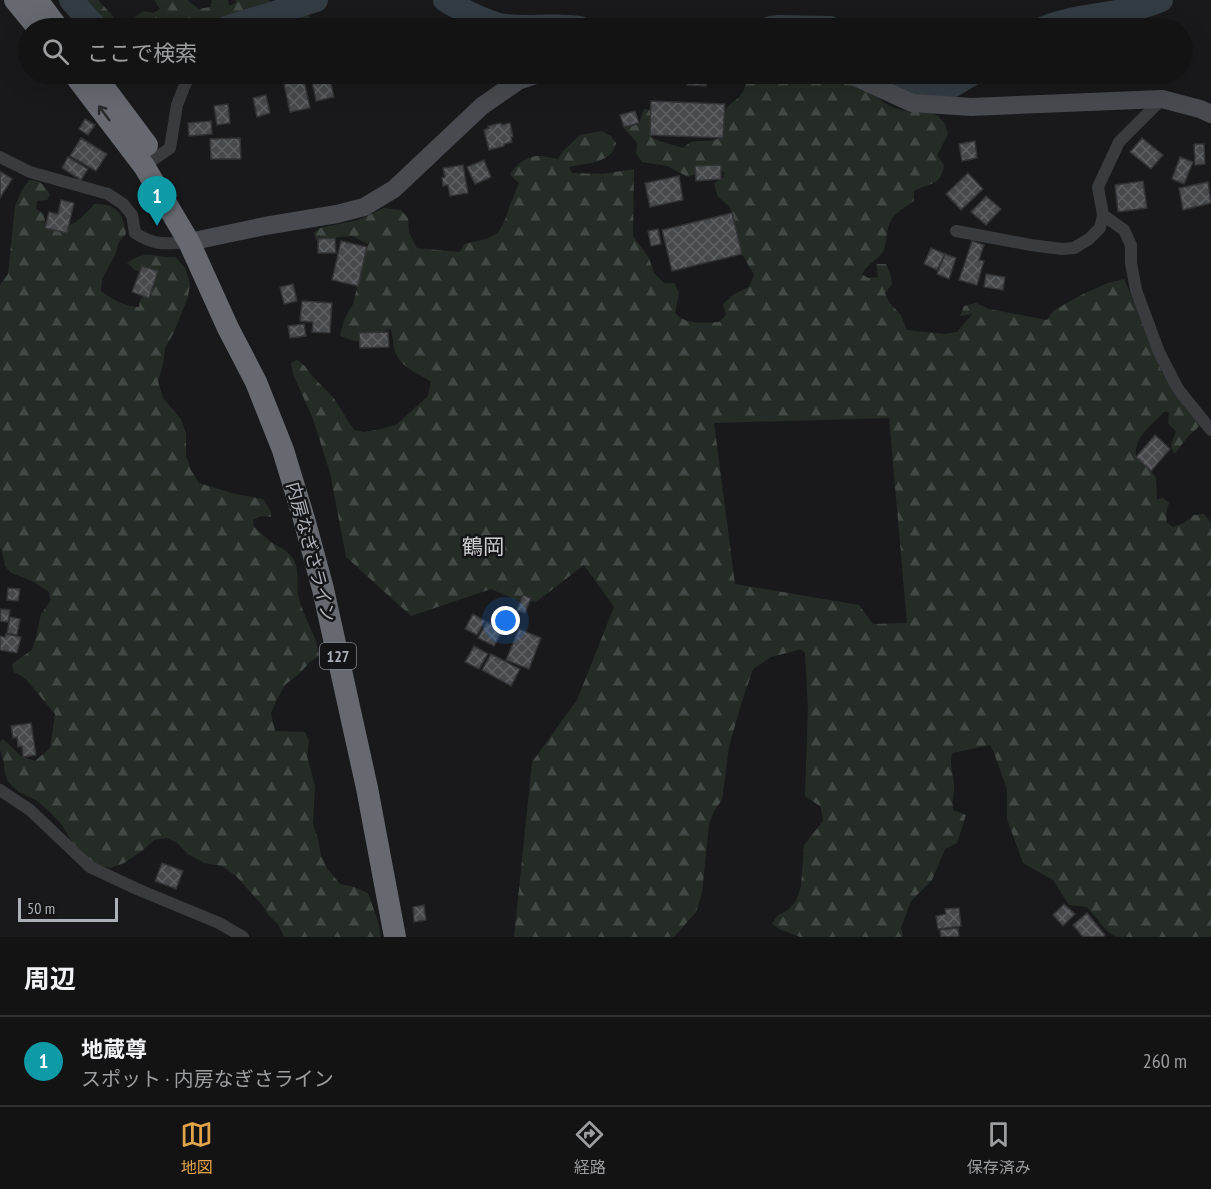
<!DOCTYPE html>
<html lang="ja">
<head>
<meta charset="utf-8">
<style>
  :root { --surface:#131314; --page:#1c1c1d; --text:#f1f3f6; --muted:#9d9ea0; --line:#323234; --accent:#e4a548 }
  body { margin:0; font-family:"PT Sans Narrow","Noto Sans JP",sans-serif; background:var(--page); color:var(--text) }
  .scale { position:absolute; left:18px; bottom:15px; width:100px; box-sizing:border-box; padding-left:6px; border:3px solid #acb1b9; border-top:0; font-size:16px; line-height:21px; white-space:nowrap; color:#acb1b9; -webkit-text-stroke:4px #141416; paint-order:stroke }
  .you { position:absolute; left:506px; top:621px; width:21px; height:21px; margin:-15px; border:4px solid #fff; border-radius:50%; background:#1a73e8; box-shadow:0 0 0 9px #1a73e833 }
  .badge { display:grid; place-items:center; width:39px; height:39px; border-radius:50%; background:var(--accent); color:#fff; font-size:20px; font-weight:700 }
  .pin { position:absolute; translate:-50% -50px; filter:drop-shadow(0 2px 3px #0008) }
  .pin::after { content:''; position:absolute; top:32px; width:21px; height:18px; background:inherit; clip-path:polygon(0 0,100% 0,50% 100%) }
  .list { margin:0; padding:0; list-style:none }
  h2 { display:flex; justify-content:space-between; align-items:center; height:78px; margin:0; padding:0 24px; font-size:26px }
  h2 small { font-size:20px; font-weight:400; color:var(--muted) }
  .list li { display:grid; grid-template-columns:39px 1fr auto; gap:18px; align-items:center; box-sizing:border-box; height:90px; padding:0 24px; border-top:2px solid var(--line) }
  .list b { display:block; font-size:22px; white-space:nowrap }
  .list p { margin:0; font-size:20px; white-space:nowrap; color:var(--muted) }
  .list em { font-size:20px; font-style:normal; color:var(--muted) }
  .icon { flex:none; width:33px; height:33px; fill:none; stroke:currentColor; stroke-width:2; stroke-linecap:round; stroke-linejoin:round }
  .map { position:relative; flex:none; width:1211px; height:937px; overflow:hidden }
  .search { position:absolute; background:var(--surface); box-shadow:0 6px 24px #0002; left:18px; right:18px; top:18px; height:66px; display:flex; align-items:center; gap:15px; box-sizing:border-box; padding:0 21px; border-radius:33px; color:var(--muted); font-size:22px }
  .sheet { height:168px; background:var(--surface) }
  nav { display:flex; justify-content:space-around; align-items:center; box-sizing:border-box; height:84px; border-top:2px solid var(--line); background:var(--surface); font-size:16px; color:var(--muted) }
  nav a { display:grid; justify-items:center; gap:3px }
  nav .on { color:var(--accent) }
  .map>svg:first-child { display:block }
</style>
</head>
<body>
<div class="map">
<svg width="1211" height="937" viewBox="0 0 1211 937">
  <defs>
    <pattern id="forest-firs" width="22" height="20" patternUnits="userSpaceOnUse" patternTransform="scale(1.5)"><rect width="22" height="20" fill="#252c26"/><path d="M5 1l3.5 6h-7zM16 11l3.5 6h-7z" fill="#424843"/></pattern>
    <pattern id="building-cross-hatch" width="8" height="8" patternUnits="userSpaceOnUse" patternTransform="scale(1.5)"><rect width="8" height="8" fill="#48494d"/><path d="M0 0l8 8M0 8l8-8" fill="none" stroke="#606165"/></pattern>
  </defs>
  <rect width="100%" height="100%" fill="#19191b"/>
  <g fill="url(#forest-firs)" fill-rule="evenodd">
    <polygon points="70,0 98,0 113,16 115,28 92,28 89,23"/>
    <polygon points="154,0 187,0 199,9 210,7 212,0 228,0 229,6 235,3 236,0 269,0 275,13 280,18 292,13 306,12 312,21 304,28 279,28 269,22 246,28 123,28 132,19 144,11 153,13 160,9"/>
    <path d="M 749,74 L 816,74 L 824,77 L 841,80 L 874,93 L 883,102 L 892,107 L 909,112 L 926,111 L 938,116 L 945,124 L 948,134 L 937,156 L 944,165 C 941,187 930,182 914,191 L 914,201 C 900,211 889,215 887,234 C 886,240 886,247 882,253 C 876,261 867,264 862,274 L 868,278 L 878,277 L 876,264 L 886,264 L 890,273 L 892,284 L 885,293 L 889,302 L 901,315 L 907,330 L 944,334 L 957,332 L 972,314 L 960,316 L 964,306 L 976,303 L 989,309 L 1047,320 L 1053,311 L 1081,295 L 1108,283 L 1124,279 L 1145,327 L 1161,370 L 1202,422 C 1198,429 1192,432 1187,438 C 1182,443 1180,449 1174,454 L 1171,445 L 1176,431 L 1168,423 L 1169,412 L 1164,412 C 1151,426 1134,436 1136,457 L 1151,471 L 1156,478 L 1157,499 L 1163,498 L 1169,503 L 1166,513 L 1167,523 L 1173,527 L 1184,523 L 1194,515 L 1204,514 L 1211,522 L 1211,937 L 1116,937 L 1107,931 L 1087,907 L 1069,905 L 1053,880 L 1023,863 L 1007,819 L 1007,789 L 994,753 L 990,745 L 953,753 C 948,763 954,775 954,786 C 954,796 952,800 953,810 L 966,815 L 957,843 L 945,849 L 932,880 L 911,901 L 901,928 L 903,937 L 800,937 L 779,929 L 772,924 L 777,916 L 788,910 L 796,901 L 801,886 L 804,845 L 823,821 L 821,807 L 805,796 L 808,708 L 805,653 L 801,649 L 791,652 L 771,657 L 753,669 L 741,704 L 729,747 L 722,800 L 714,811 L 709,824 L 702,893 L 696,912 L 674,937 L 514,937 L 532,762 L 577,700 L 614,607 L 584,565 L 536,602 L 516,600 L 491,589 L 411,616 L 346,557 L 330,473 L 313,419 L 293,374 L 291,363 L 297,360 L 305,366 L 312,376 L 333,397 L 354,430 L 364,432 L 381,429 L 397,424 L 428,396 L 431,382 C 419,373 403,369 396,354 C 393,347 393,337 391,329 C 378,332 368,343 354,341 C 350,340 344,337 340,336 L 344,320 L 353,304 L 368,244 L 352,236 L 318,239 L 316,240 L 314,233 L 320,228 L 358,220 L 384,208 L 401,210 L 408,218 L 409,233 L 417,248 L 460,252 L 464,244 L 486,239 L 498,233 L 505,220 L 510,205 L 519,183 L 510,175 C 514,166 527,156 538,156 C 544,156 552,158 558,159 L 562,152 L 580,135 L 602,131 L 611,136 L 616,143 C 612,164 585,163 569,167 L 572,173 L 603,174 L 634,169 L 633,236 L 649,258 L 654,273 L 664,283 L 674,283 L 679,293 L 675,313 C 685,325 705,323 719,322 L 726,315 L 723,304 L 734,294 L 749,287 L 754,275 L 742,254 L 732,213 L 729,206 L 718,197 L 714,183 L 723,178 L 724,172 L 715,167 L 688,177 L 667,166 L 642,162 L 636,153 L 637,143 L 624,128 L 639,124 L 644,109 L 650,110 L 651,137 L 659,141 L 684,148 C 692,137 702,143 714,140 C 716,140 721,137 724,136 C 724,127 723,113 728,106 C 730,103 734,102 736,100 C 745,92 746,83 749,74 ZM 889,418 L 907,623 L 873,624 L 859,605 L 735,584 L 714,423 Z"/>
    <path d="M 29,180 C 40,180 45,185 50,195 L 47,200 L 37,201 L 36,209 L 44,214 L 45,222 C 73,232 76,222 95,204 C 117,204 123,213 126,234 L 119,242 L 115,255 L 102,279 L 101,291 C 112,299 125,307 139,307 L 140,300 L 145,294 L 148,274 L 135,270 L 127,263 C 148,248 152,258 175,257 L 186,269 L 190,284 L 188,297 L 174,332 L 165,348 L 163,365 L 158,381 L 163,398 L 181,419 L 186,434 L 186,456 L 191,470 L 199,483 L 235,494 L 263,499 L 270,510 L 271,517 L 261,516 L 253,520 L 254,527 C 259,532 265,537 271,542 C 280,548 287,549 293,559 C 301,571 295,585 299,599 C 304,619 318,637 319,656 L 310,662 L 300,673 L 285,685 L 277,699 L 271,713 L 275,731 L 305,732 L 309,741 L 307,756 L 315,786 L 313,824 L 318,839 L 321,856 L 327,868 L 340,884 L 354,887 L 368,893 L 378,921 L 381,937 L 284,937 L 278,924 L 269,916 L 262,905 L 236,876 L 222,866 L 204,863 L 188,854 L 176,842 L 166,838 L 154,840 L 142,851 L 124,863 L 111,868 L 93,864 L 72,842 L 62,825 L 50,812 L 36,800 L 19,792 L 8,782 L 4,770 L 4,763 L 0,750 L 0,742 L 3,739 L 21,756 L 35,761 L 50,748 L 55,714 L 25,678 L 14,672 L 12,664 L 32,650 L 36,637 L 41,614 L 51,600 L 48,591 L 37,584 L 27,579 L 11,573 L 5,566 L 2,552 L 0,548 L 0,285 L 8,274 L 15,206 L 22,190 Z"/>
  </g>
  <g fill="none" stroke-linecap="round" stroke-linejoin="round">
    <g stroke="#333c43" stroke-width="24">
      <polyline points="71,0 96,28"/>
      <path d="M 445,0 C 459,9 490,24 505,26 C 530,29 555,24 580,28"/>
      <polyline points="226,28 316,0"/>
      <polyline points="771,28 779,27 830,28"/>
      <path d="M 1044,28 C 1080,13 1124,16 1161,0"/>
      <polyline points="886,74 904,81 940,90 945,90 972,74"/>
    </g>
  </g>
  <g fill="url(#building-cross-hatch)" stroke="#333336" stroke-width="1.5">
    <polygon points="329,74 334,97 316,101 311,77"/>
    <polygon points="688,74 707,74 706,86 687,85"/>
    <polygon points="709,74 737,74 737,79 710,83"/>
    <polygon points="304,80 310,108 290,112 284,84"/>
    <polygon points="266,95 270,113 257,117 253,98"/>
    <polygon points="651,101 725,104 723,138 650,135"/>
    <polygon points="228,104 230,123 217,125 214,106"/>
    <polygon points="635,111 639,123 624,127 620,115"/>
    <polygon points="85,119 95,125 88,135 79,129"/>
    <polygon points="211,121 212,134 189,136 188,123"/>
    <polygon points="501,123 502,125 510,123 513,137 511,137 512,142 504,144 504,146 489,150 484,130 489,128 488,126"/>
    <polygon points="81,138 107,154 96,171 70,156"/>
    <polygon points="240,138 241,159 211,159 210,139"/>
    <polygon points="1142,138 1163,155 1151,169 1130,152"/>
    <polygon points="975,141 977,158 962,161 959,144"/>
    <polygon points="1194,144 1204,144 1205,164 1195,165"/>
    <polygon points="68,157 88,169 81,180 62,168"/>
    <polygon points="1180,157 1193,162 1184,184 1172,179"/>
    <polygon points="484,160 491,177 475,184 467,167"/>
    <polygon points="463,165 468,193 450,196 448,185 443,186 442,178 445,177 443,168"/>
    <polygon points="721,165 721,179 696,181 695,166"/>
    <polygon points="0,171 12,179 0,198"/>
    <polygon points="968,173 983,189 961,210 946,194"/>
    <polygon points="679,176 683,200 650,207 645,183"/>
    <polygon points="1143,181 1147,208 1118,212 1115,185"/>
    <polygon points="1208,182 1211,203 1183,210 1179,188"/>
    <polygon points="986,196 1001,209 986,225 971,212"/>
    <polygon points="61,200 74,203 67,233 45,228 49,212 58,214"/>
    <polygon points="732,213 742,254 672,271 662,230"/>
    <polygon points="658,229 661,244 651,246 648,231"/>
    <polygon points="335,238 336,253 318,253 318,239"/>
    <polygon points="341,241 367,247 358,286 332,280"/>
    <polygon points="972,241 984,245 979,260 984,261 977,285 959,280"/>
    <polygon points="931,248 945,254 937,270 924,264"/>
    <polygon points="945,254 956,258 949,279 937,274"/>
    <polygon points="142,266 158,271 149,298 132,292"/>
    <polygon points="986,274 1005,277 1003,290 984,287"/>
    <polygon points="293,284 297,301 284,304 280,287"/>
    <polygon points="302,301 332,303 330,333 312,332 313,322 300,321"/>
    <polygon points="304,324 306,336 290,338 288,326"/>
    <polygon points="388,332 389,347 360,348 359,333"/>
    <polygon points="1155,435 1170,449 1151,471 1136,457"/>
    <polygon points="8,588 20,589 18,601 7,600"/>
    <polygon points="523,595 531,598 525,613 517,610"/>
    <polygon points="1,609 10,610 8,622 0,621"/>
    <polygon points="473,614 485,621 477,635 465,629"/>
    <polygon points="10,617 20,619 17,635 7,633"/>
    <polygon points="487,622 502,631 494,646 478,638"/>
    <polygon points="519,629 541,638 529,669 506,660"/>
    <polygon points="6,634 21,637 17,653 0,650 0,636 5,637"/>
    <polygon points="474,646 488,654 479,669 465,662"/>
    <polygon points="491,654 520,669 511,686 482,670"/>
    <polygon points="31,723 36,755 23,757 22,746 18,747 17,737 13,738 11,726"/>
    <polygon points="162,863 183,871 176,889 155,881"/>
    <polygon points="1064,904 1075,914 1063,926 1053,915"/>
    <polygon points="424,905 426,920 414,922 413,907"/>
    <polygon points="959,908 961,926 938,929 936,916 946,914 945,909"/>
    <polygon points="1087,913 1105,935 1103,937 1083,937 1073,925"/>
    <polygon points="958,928 959,937 941,937 940,930"/>
  </g>
  <g fill="none" stroke-linecap="round" stroke-linejoin="round">
    <g stroke="#3a3b3f" stroke-width="12">
      <polyline points="312,28 320,26 322,28"/>
      <polyline points="490,74 518,81"/>
      <polyline points="1162,99 1119,142 1098,187 1103,215 1124,230 1131,245 1131,263 1136,290 1159,352 1178,389 1211,430"/>
      <path d="M 0,157 L 30,172 L 108,194 L 123,204 L 132,215 L 135,233 C 155,246 167,244 189,242"/>
      <polyline points="144,166 170,148 177,105 186,82 195,74"/>
      <polyline points="956,231 1031,245 1062,249 1074,248 1089,239 1100,228 1103,215"/>
      <polyline points="0,790 30,810 90,867 137,889 219,923 243,937"/>
    </g>
    <g stroke="#484a4f" stroke-width="18">
      <polyline points="849,74 912,103 971,107 1162,99 1200,109 1211,114"/>
      <polyline points="189,242 265,226 337,214 364,207 394,189 482,106 518,81 539,74"/>
    </g>
    <g stroke="#666a70" stroke-width="22">
      <polyline points="15,0 38,28"/>
      <polyline points="37,0 58,28"/>
      <polyline points="74,74 144,166 189,242 228,328 256,382 283,450 304,519 323,589 367,788 395,937"/>
      <polyline points="94,74 147,145"/>
    </g>
  </g>
  <defs><path id="oneway-shaft" d="M-6 0H5M1.5-3L5.5 0L1.5 3" fill="none" stroke-width="1.6" stroke-linecap="round" stroke-linejoin="round" transform="scale(1.5)"/></defs>
  <use stroke="#282a2c" href="#oneway-shaft" transform="translate(104 113) rotate(-127)"/>
  <g text-anchor="middle" stroke-width="5" stroke-linejoin="round" paint-order="stroke">
    <rect fill="#141416" stroke="#7e8288" stroke-width="1.5" x="320" y="643" width="36" height="26" rx="4.5"/>
    <g font-size="16" font-weight="bold" fill="#acb1b9">
      <text x="338" y="662">127</text>
    </g>
    <g font-size="18" fill="#acb1b9" stroke="#141416">
      <text transform="translate(311 552) rotate(75)" y="6">内房なぎさライン</text>
    </g>
    <g font-size="21" fill="#cdd0d6" stroke="#141416">
      <text x="483" y="554">鶴岡</text>
    </g>
  </g>
</svg>
<div class="scale">50 m</div>
<div class="you"></div>
<div class="pin badge" style="left:157px;top:226px;background:#0f9aa8">1</div>
<div class="search"><svg class="icon" aria-label="search" viewBox="0 0 24 24"><circle cx="10" cy="10" r="6"/><path d="M15 15l6 6"/></svg>ここで検索</div>
</div>
<section class="sheet">
<h2>周辺<small></small></h2>
<ul class="list">
<li><span class="badge" style="background:#0f9aa8">1</span><div><b>地蔵尊</b><p>スポット · 内房なぎさライン</p></div><em>260 m</em></li>
</ul>
</section>
<nav>
<a class="on"><svg class="icon" aria-label="map" viewBox="0 0 24 24"><path d="M3 6l6-2 6 2 6-2v14l-6 2-6-2-6 2zM9 4v14M15 6v14"/></svg>地図</a>
<a><svg class="icon" aria-label="directions" viewBox="0 0 24 24"><path d="M12 3l9 9-9 9-9-9zM9 14v-3h6M13 9l2 2-2 2"/></svg>経路</a>
<a><svg class="icon" aria-label="saved" viewBox="0 0 24 24"><path d="M7 4h10v16l-5-4-5 4z"/></svg>保存済み</a>
</nav>
</body>
</html>
